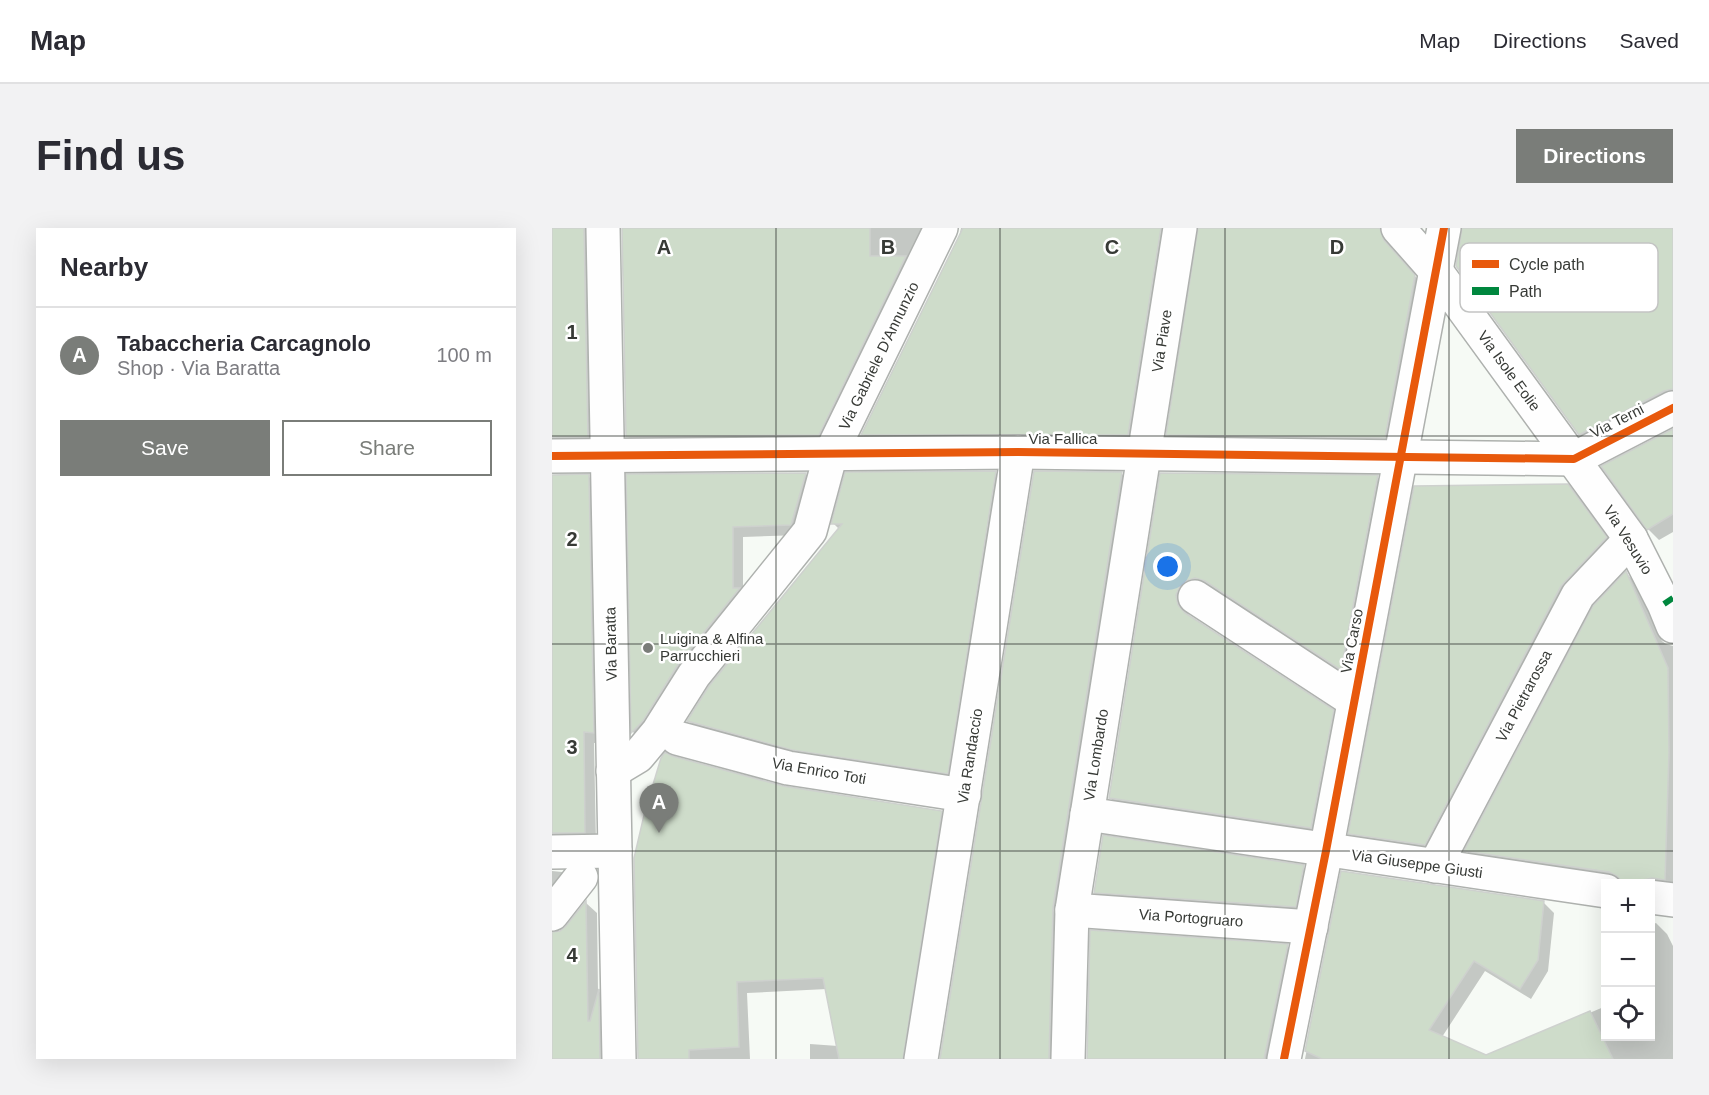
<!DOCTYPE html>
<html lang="en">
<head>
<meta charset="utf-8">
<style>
  :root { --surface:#fff; --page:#f2f2f3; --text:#2b2b33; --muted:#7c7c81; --line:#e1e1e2; --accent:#7a7d79 }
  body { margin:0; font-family:Arial,sans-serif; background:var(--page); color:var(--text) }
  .controls { position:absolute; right:18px; bottom:18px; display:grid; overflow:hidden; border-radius:0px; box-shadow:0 6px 24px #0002 }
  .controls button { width:54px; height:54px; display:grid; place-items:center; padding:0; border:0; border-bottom:2px solid var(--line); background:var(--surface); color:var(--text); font:30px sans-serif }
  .you { position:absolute; left:616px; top:339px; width:21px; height:21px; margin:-15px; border:4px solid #fff; border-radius:50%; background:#1a73e8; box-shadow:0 0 0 9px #1a73e833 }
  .badge { display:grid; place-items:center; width:39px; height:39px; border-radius:50%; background:var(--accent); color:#fff; font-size:20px; font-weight:700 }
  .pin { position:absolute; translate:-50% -50px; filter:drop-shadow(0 2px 3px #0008) }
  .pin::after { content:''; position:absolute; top:32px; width:21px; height:18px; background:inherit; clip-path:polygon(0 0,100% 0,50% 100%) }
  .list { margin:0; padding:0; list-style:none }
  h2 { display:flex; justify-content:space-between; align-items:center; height:78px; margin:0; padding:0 24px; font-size:26px }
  h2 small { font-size:20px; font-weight:400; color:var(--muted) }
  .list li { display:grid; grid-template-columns:39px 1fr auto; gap:18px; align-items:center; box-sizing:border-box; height:96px; padding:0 24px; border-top:2px solid var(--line) }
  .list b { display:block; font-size:22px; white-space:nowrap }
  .list p { margin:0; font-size:20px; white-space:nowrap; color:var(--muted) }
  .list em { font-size:20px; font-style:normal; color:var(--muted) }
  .actions { display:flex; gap:12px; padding:18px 24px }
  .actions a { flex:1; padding:14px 0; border:2px solid var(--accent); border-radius:0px; text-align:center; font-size:21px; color:var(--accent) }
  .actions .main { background:var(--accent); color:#fff }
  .icon { flex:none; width:33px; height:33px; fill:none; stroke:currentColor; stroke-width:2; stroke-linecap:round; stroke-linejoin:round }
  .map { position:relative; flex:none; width:1121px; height:831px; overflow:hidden; border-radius:0px }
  header { display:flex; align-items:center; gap:36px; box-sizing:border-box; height:84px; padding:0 30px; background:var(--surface); border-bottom:2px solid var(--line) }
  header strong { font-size:28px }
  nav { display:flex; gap:33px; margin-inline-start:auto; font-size:21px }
  .intro { display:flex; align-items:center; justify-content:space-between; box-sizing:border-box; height:144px; padding:0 36px }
  h1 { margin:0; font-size:42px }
  .button { padding:15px 27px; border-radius:0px; background:var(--accent); color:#fff; font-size:21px; font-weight:700 }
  main { display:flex; gap:36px; padding:0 36px }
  aside { flex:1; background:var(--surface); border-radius:0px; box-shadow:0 6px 24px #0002 }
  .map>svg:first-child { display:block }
</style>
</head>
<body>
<header>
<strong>Map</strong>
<nav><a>Map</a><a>Directions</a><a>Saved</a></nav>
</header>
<div class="intro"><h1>Find us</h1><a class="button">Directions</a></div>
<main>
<aside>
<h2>Nearby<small></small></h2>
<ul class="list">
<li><span class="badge">A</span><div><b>Tabaccheria Carcagnolo</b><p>Shop · Via Baratta</p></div><em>100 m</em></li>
</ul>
<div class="actions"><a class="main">Save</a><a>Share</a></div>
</aside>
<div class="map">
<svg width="1121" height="831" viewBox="0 0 1121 831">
  <rect width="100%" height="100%" fill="#f6faf5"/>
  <g fill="#0003">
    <polygon points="0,0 47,0 47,219 0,224"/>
    <polygon points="71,0 385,0 278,217 86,219 75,208"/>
    <polygon points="409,0 624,0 587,217 321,217 311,206 407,9"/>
    <polygon points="648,0 842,0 838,15 842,25 873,59 844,220 627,217 616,207"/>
    <polygon points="912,0 1121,0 1121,175 1039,217 1028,206"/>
    <polygon points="1121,203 1121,304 1107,312 1096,301"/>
    <polygon points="443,244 453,255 405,555 251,531 147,503 137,493 287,301 281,295"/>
    <polygon points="254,246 264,257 249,307 191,309 191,365 91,514 81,504 76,248"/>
    <polygon points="570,246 581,256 508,831 389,831"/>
    <polygon points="610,246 825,249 837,260 800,452 666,364 656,361 635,380 637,389 781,483 792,495 770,611 570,581 558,570"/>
    <polygon points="0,248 36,248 47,259 52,515 42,515 44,615 0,620"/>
    <polygon points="1015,258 1026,268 1064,320 883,627 808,615 798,605"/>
    <polygon points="1074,345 1085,356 1110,413 1114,416 1121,418 1121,662 1098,656 1071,656 925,633 914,623"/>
    <polygon points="231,560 389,584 400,595 362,831 258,831 258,816 286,818 275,761 195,765 198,831 87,831"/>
    <polygon points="751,639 759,646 750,686 551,671 543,664"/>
    <polygon points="0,643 10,644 20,655 0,680"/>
    <polygon points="790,644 991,674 1002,685 996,743 979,771 933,743 890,809 931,830 1054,778 1054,808 1098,808 1098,697 1104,695 1115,706 1121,718 1121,831 753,831"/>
    <polygon points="34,675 45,685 46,763 57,774 58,831 0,831 0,706 7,705 16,699"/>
    <polygon points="735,718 746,728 726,831 536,831"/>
  </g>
  <g fill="#cedcca" stroke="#ced1ce" stroke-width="1.5">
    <polygon points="0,0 32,0 36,209 0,209"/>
    <polygon points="70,0 318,0 318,28 354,28 267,207 74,209"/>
    <polygon points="411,0 609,0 576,207 309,207"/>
    <polygon points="646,0 828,0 832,12 863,47 833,210 614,207"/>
    <polygon points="910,0 1121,0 1121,161 1112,163 1027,207 904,38"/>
    <polygon points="1121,201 1121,286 1095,302 1049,238"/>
    <polygon points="444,243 396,546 240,522 135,493 157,458 290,296 279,296 293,244"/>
    <polygon points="482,243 570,244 501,679 497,831 388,831"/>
    <polygon points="254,245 239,297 181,299 181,360 188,360 127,435 91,493 79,505 74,246"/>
    <polygon points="608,245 826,247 789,442 653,353 643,350 634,353 628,358 624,367 626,377 633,385 782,482 759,600 557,570"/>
    <polygon points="37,246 42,505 32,504 33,605 0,605 0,247"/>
    <polygon points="1016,256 1055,309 1009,358 873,617 796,606 862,258"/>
    <polygon points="1074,343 1116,440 1117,525 1113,652 1100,650 1091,652 1086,656 1070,654 1065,648 1057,644 912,623 1041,378"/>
    <polygon points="113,524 120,528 231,558 390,583 351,831 287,831 271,750 185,754 187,819 137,822 137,831 86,831 82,630 93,583 109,530"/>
    <polygon points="551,607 752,637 744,679 542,665"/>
    <polygon points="789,643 992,673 986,732 968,761 922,733 877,802 934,827 1038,783 1061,831 770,831 753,823"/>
    <polygon points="34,673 36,793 38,793 47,761 48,831 0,831 0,704 8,703 14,698"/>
    <polygon points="538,702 736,716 712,831 535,831"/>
  </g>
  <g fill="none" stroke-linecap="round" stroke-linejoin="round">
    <g stroke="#aeb1ae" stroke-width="36">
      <g id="street">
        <polyline points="51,0 67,831"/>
        <polyline points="846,0 884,43 1079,311 1112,376 1121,398"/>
        <polyline points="0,228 466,224 1022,231 1121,180"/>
        <polyline points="643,369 802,473"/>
        <polyline points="125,510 236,540 412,567"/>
        <polyline points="61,543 86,528 106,504 142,447 258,303 279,225 389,0"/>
        <polyline points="535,586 1054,663"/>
        <polyline points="0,624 63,623"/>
        <polyline points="883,638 1026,367 1079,311"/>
        <polyline points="1098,669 1121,672"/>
        <polyline points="520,682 759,699"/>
        <polyline points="0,686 29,649"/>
        <polyline points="369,831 466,224"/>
        <polyline points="516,831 520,682 628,0"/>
        <polyline points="732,831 774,623 892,0"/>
      </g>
    </g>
    <use href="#street" stroke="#fefefe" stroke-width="33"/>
    <polyline stroke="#00873e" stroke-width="6" stroke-dasharray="12 6" stroke-linecap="butt" points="1112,376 1121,370"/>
    <g stroke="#fff" stroke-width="11">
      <g id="cycleway">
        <polyline points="0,228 466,224 1022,231 1121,180"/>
        <polyline points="732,831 774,623 892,0"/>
      </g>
    </g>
    <use href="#cycleway" stroke="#e8590c" stroke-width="8"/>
  </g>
  <path fill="none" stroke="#373a36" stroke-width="1.5" stroke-opacity="0.55" d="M 224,0 L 224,831M 448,0 L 448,831M 673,0 L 673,831M 897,0 L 897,831M 0,208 L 1121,208M 0,416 L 1121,416M 0,623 L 1121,623"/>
  <circle fill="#7a7d79" stroke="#fff" stroke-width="2" cx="96" cy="420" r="6"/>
  <g text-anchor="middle" stroke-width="5" stroke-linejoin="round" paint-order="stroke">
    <g font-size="15" fill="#373a36" stroke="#fff">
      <text transform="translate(610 113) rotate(-81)" y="5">Via Piave</text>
      <text transform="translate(327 128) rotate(-64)" y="5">Via Gabriele D'Annunzio</text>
      <text transform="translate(957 143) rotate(54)" y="5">Via Isole Eolie</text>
      <text transform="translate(1065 193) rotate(-27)" y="5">Via Terni</text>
      <text x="511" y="216">Via Fallica</text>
      <text transform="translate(1076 312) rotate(58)" y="5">Via Vesuvio</text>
      <text transform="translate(800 413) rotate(-79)" y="5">Via Carso</text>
      <text transform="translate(59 416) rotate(-91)" y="5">Via Baratta</text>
      <text transform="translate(972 468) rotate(-62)" y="5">Via Pietrarossa</text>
      <text transform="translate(544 527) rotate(-81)" y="5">Via Lombardo</text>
      <text transform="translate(418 528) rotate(-81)" y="5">Via Randaccio</text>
      <text transform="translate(267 543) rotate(10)" y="5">Via Enrico Toti</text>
      <text transform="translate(865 636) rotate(8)" y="5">Via Giuseppe Giusti</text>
      <text transform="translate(639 690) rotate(4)" y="5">Via Portogruaro</text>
    </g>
    <g font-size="15" fill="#373a36" stroke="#fff" text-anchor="start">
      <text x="108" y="416">Luigina &amp; Alfina<tspan x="108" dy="17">Parrucchieri</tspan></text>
    </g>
  </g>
  <rect x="908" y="15" width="198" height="69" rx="9" fill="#fff" stroke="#c3c4c3" stroke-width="1.5"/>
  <rect x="920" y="32" width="27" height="8" fill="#e8590c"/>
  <rect x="920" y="59" width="27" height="8" fill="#00873e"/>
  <g font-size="16" fill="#373a36">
    <text x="957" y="42">Cycle path</text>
    <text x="957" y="69">Path</text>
  </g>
  <g font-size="20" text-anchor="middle" font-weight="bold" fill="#373a36" stroke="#fff" stroke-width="5" stroke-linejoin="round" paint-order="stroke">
    <text x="112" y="26">A</text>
    <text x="336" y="26">B</text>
    <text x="560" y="26">C</text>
    <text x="785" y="26">D</text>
    <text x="20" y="111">1</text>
    <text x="20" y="318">2</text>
    <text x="20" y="526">3</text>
    <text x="20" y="734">4</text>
  </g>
</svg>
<div class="controls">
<button>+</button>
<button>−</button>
<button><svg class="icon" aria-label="locate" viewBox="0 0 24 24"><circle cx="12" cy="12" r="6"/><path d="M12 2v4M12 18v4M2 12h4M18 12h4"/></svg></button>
</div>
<div class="you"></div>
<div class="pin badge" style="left:107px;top:605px">A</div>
</div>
</main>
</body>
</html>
